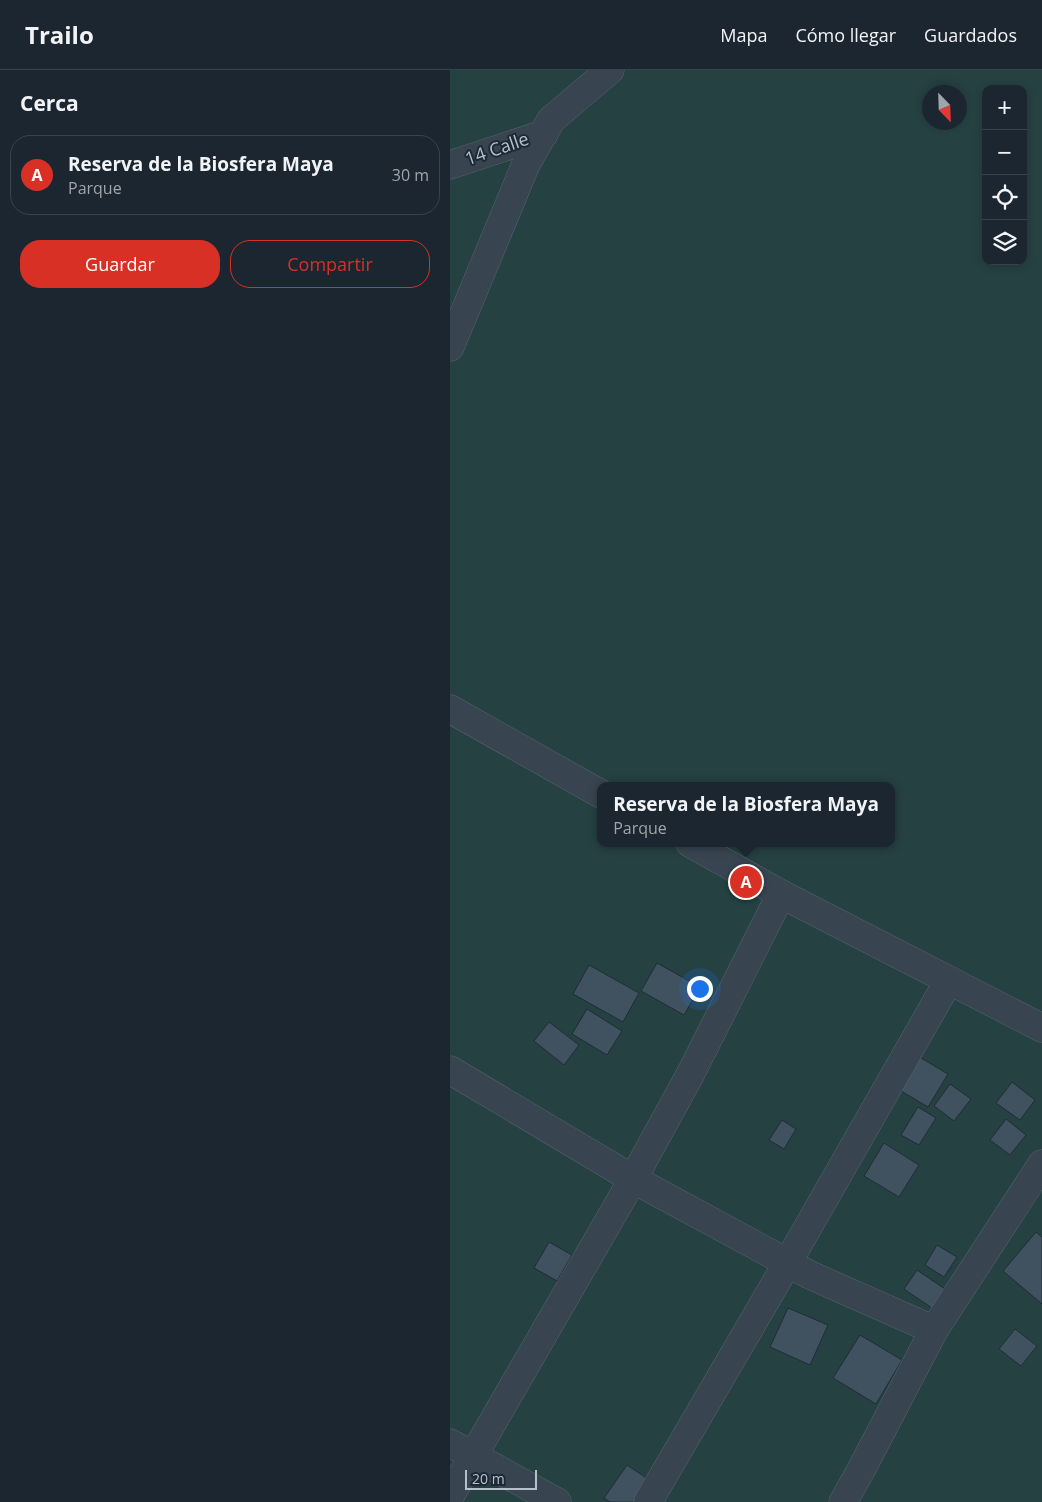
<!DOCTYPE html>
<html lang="es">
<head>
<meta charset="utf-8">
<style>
  :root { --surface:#1b2631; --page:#28323d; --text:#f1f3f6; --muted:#a0a5ab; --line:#39434d; --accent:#d93025 }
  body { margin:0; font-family:"Open Sans",sans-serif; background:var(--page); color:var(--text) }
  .controls { position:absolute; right:15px; top:15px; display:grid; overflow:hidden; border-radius:10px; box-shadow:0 2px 8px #0003 }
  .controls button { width:45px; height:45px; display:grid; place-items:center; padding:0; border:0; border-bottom:1px solid var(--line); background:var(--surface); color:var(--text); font:25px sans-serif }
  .compass { position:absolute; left:472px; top:15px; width:45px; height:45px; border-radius:50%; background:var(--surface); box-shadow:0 2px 8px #0003; rotate:157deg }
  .scale { position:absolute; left:15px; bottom:12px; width:72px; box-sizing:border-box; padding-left:5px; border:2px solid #b5c0cb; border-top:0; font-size:14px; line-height:18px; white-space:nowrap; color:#b5c0cb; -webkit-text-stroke:4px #1d2a36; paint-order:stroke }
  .you { position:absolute; left:249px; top:918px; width:18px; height:18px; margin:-12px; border:4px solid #fff; border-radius:50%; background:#1a73e8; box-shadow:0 0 0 8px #1a73e833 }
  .badge { display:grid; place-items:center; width:32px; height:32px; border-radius:50%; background:var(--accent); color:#fff; font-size:16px; font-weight:700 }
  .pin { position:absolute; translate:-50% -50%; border:2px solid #fff; box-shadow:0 1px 5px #0006 }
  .popup { position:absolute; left:147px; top:712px; width:298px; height:65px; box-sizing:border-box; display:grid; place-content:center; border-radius:10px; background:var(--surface); filter:drop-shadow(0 1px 4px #0005); font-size:16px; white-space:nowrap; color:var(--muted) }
  .popup b { font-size:19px; color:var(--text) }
  .popup::after { content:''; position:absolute; left:50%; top:100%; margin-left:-10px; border:10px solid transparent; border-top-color:var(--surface) }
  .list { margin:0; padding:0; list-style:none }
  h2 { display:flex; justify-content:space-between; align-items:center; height:65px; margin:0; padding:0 20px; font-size:21px }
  h2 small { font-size:16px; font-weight:400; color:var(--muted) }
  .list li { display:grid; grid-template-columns:32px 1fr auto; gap:15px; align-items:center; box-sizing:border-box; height:80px; margin:0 10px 10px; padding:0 10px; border:1px solid var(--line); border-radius:20px }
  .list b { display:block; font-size:19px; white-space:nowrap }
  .list p { margin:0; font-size:16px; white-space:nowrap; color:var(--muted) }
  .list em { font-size:16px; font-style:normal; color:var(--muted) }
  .actions { display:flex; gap:10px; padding:15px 20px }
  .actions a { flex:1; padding:11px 0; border:1px solid var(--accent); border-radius:20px; text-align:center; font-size:18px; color:var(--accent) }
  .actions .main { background:var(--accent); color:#fff }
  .icon { flex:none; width:28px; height:28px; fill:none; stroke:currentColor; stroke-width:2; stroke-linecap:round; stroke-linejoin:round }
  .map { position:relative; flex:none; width:592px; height:1432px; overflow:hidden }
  header { display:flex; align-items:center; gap:30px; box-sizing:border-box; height:70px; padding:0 25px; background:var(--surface); border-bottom:1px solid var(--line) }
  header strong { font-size:24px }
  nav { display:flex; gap:28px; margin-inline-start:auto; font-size:18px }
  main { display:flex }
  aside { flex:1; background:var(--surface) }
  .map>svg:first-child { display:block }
</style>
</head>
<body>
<header>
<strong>Trailo</strong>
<nav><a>Mapa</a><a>Cómo llegar</a><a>Guardados</a></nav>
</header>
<main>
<aside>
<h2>Cerca<small></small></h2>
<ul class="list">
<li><span class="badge">A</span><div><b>Reserva de la Biosfera Maya</b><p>Parque</p></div><em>30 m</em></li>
</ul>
<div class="actions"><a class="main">Guardar</a><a>Compartir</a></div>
</aside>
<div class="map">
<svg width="592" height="1432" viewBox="0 0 592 1432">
  <rect width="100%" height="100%" fill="#243341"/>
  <path fill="#264142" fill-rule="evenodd" d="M 0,0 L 592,0 L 592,1432 L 0,1432 ZM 536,19 L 573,19 L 573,191 L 536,191 ZM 480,22 L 510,22 L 510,52 L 480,52 ZM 151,716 L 441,716 L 441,773 L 151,773 Z"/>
  <g fill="#405260" stroke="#1f2c38">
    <polygon points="207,893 250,917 234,945 191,921"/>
    <polygon points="139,895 189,923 173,952 123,924"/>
    <polygon points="137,939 172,961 157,985 122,964"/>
    <polygon points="99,952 129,975 114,995 84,971"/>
    <polygon points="466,985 498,1004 478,1037 446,1018"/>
    <polygon points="562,1012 585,1030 570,1050 546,1033"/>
    <polygon points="500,1014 521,1029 504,1051 484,1036"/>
    <polygon points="468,1037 486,1048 469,1075 451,1065"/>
    <polygon points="556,1049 576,1065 560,1085 540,1070"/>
    <polygon points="332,1050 346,1059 334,1079 319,1070"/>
    <polygon points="434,1073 469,1095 449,1127 414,1106"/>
    <polygon points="586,1162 592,1167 592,1234 553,1201"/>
    <polygon points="99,1172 122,1185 107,1211 84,1198"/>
    <polygon points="487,1175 507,1187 494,1207 475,1195"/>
    <polygon points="467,1200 495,1219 482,1238 454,1219"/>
    <polygon points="338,1238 378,1255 360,1295 320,1277"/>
    <polygon points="565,1259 587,1276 571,1296 549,1279"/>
    <polygon points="410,1265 452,1290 426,1334 383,1308"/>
    <polygon points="177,1395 201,1411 186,1432 160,1432 154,1428"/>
  </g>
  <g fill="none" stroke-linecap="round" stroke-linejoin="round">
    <g stroke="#56636e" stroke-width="29">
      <g id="minor">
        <polyline points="0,95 94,64"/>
        <polyline points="0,277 76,94 101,50 160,0"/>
        <polyline points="0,639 151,724"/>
        <polyline points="240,773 331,824 592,958"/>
        <polyline points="0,1000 183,1109 360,1205 484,1260"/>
        <polyline points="0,1373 107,1432"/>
        <polyline points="0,1426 183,1109 241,1003 331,824"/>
        <polyline points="198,1432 338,1192 499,910"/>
        <polyline points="393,1432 411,1400 484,1260 592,1094"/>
      </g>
    </g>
    <use href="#minor" stroke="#384551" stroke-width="28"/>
  </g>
  <g text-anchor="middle" stroke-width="4" stroke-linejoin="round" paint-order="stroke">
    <g font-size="18" fill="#b5c0cb" stroke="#1d2a36">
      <text transform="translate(47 79) rotate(-19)" y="6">14 Calle</text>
    </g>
  </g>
</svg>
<div class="controls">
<button>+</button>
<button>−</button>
<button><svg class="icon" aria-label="locate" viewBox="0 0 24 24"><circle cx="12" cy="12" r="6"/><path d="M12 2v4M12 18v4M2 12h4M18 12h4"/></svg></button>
<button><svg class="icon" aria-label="layers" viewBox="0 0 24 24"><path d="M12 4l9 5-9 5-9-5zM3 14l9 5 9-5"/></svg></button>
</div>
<svg class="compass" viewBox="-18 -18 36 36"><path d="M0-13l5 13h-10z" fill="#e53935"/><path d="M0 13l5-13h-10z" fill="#a0a5ab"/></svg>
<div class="scale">20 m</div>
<div class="you"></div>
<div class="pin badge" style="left:296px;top:812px">A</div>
<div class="popup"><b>Reserva de la Biosfera Maya</b>Parque</div>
</div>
</main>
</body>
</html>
